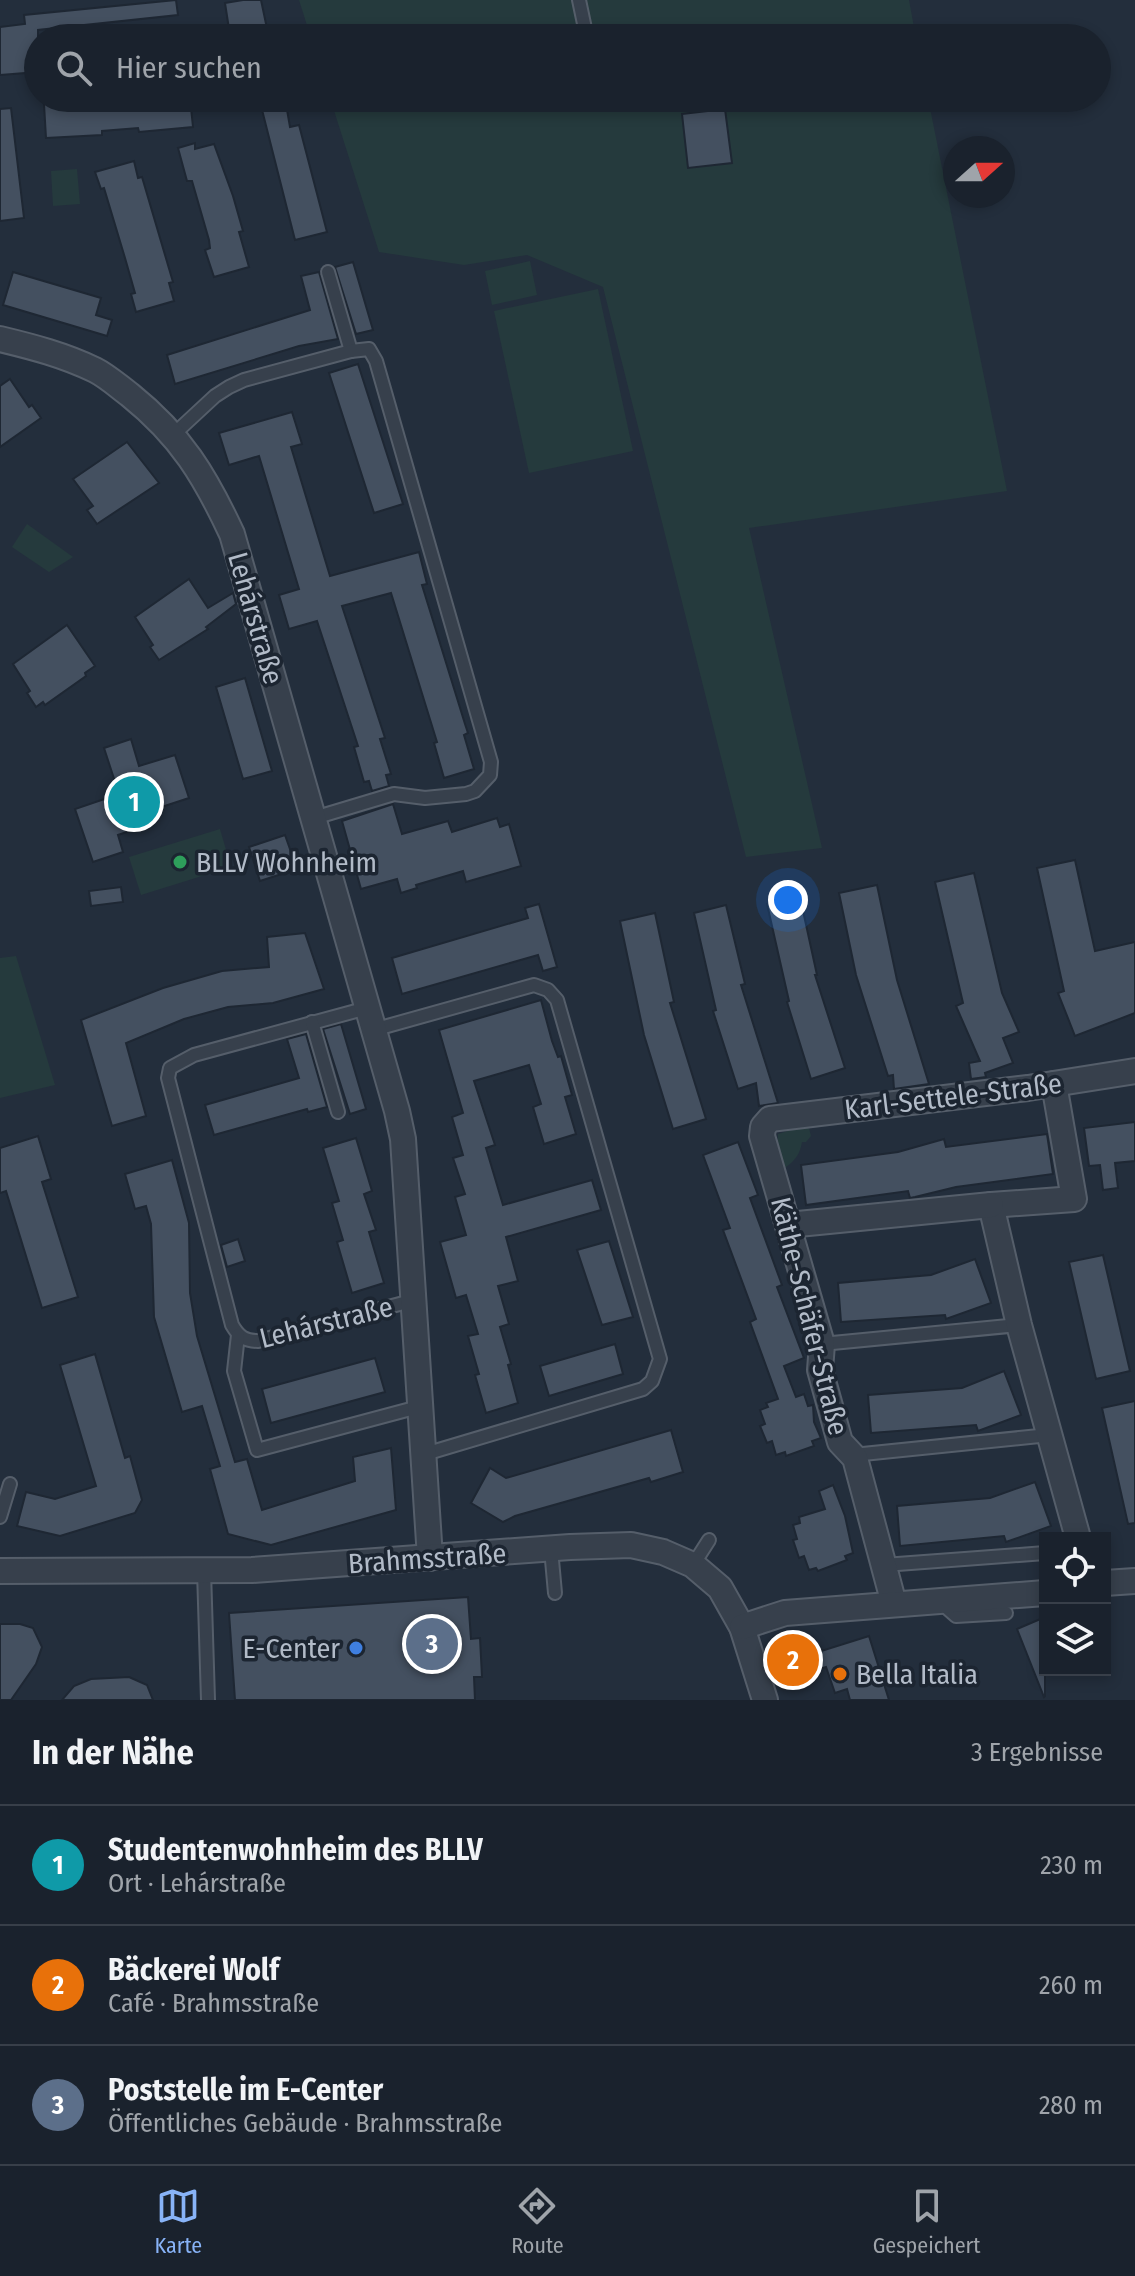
<!DOCTYPE html>
<html lang="de">
<head>
<meta charset="utf-8">
<style>
  :root { --surface:#1a222d; --page:#272f39; --text:#f1f3f6; --muted:#9fa4aa; --line:#383f49; --accent:#88b3f7 }
  body { margin:0; font-family:"Fira Sans Condensed",sans-serif; background:var(--page); color:var(--text) }
  .controls { position:absolute; right:24px; bottom:24px; display:grid; overflow:hidden; border-radius:0px; box-shadow:0 4px 12px #0003 }
  .controls button { width:72px; height:72px; display:grid; place-items:center; padding:0; border:0; border-bottom:2px solid var(--line); background:var(--surface); color:var(--text); font:40px sans-serif }
  .compass { position:absolute; left:943px; top:136px; width:72px; height:72px; border-radius:50%; background:var(--surface); box-shadow:0 4px 12px #0003; rotate:69deg }
  .you { position:absolute; left:788px; top:900px; width:28px; height:28px; margin:-20px; border:6px solid #fff; border-radius:50%; background:#1a73e8; box-shadow:0 0 0 12px #1a73e833 }
  .badge { display:grid; place-items:center; width:52px; height:52px; border-radius:50%; background:var(--accent); color:#fff; font-size:26px; font-weight:700 }
  .pin { position:absolute; translate:-50% -50%; border:4px solid #fff; box-shadow:0 2px 8px #0006 }
  .list { margin:0; padding:0; list-style:none }
  h2 { display:flex; justify-content:space-between; align-items:center; height:104px; margin:0; padding:0 32px; font-size:34px }
  h2 small { font-size:26px; font-weight:400; color:var(--muted) }
  .list li { display:grid; grid-template-columns:52px 1fr auto; gap:24px; align-items:center; box-sizing:border-box; height:120px; padding:0 32px; border-top:2px solid var(--line) }
  .list b { display:block; font-size:30px; white-space:nowrap }
  .list p { margin:0; font-size:26px; white-space:nowrap; color:var(--muted) }
  .list em { font-size:26px; font-style:normal; color:var(--muted) }
  .icon { flex:none; width:44px; height:44px; fill:none; stroke:currentColor; stroke-width:2; stroke-linecap:round; stroke-linejoin:round }
  .map { position:relative; flex:none; width:1135px; height:1700px; overflow:hidden }
  .search { position:absolute; background:var(--surface); box-shadow:0 4px 12px #0003; left:24px; right:24px; top:24px; height:88px; display:flex; align-items:center; gap:20px; box-sizing:border-box; padding:0 28px; border-radius:44px; color:var(--muted); font-size:30px }
  .sheet { height:464px; background:var(--surface) }
  nav { display:flex; justify-content:space-around; align-items:center; box-sizing:border-box; height:112px; border-top:2px solid var(--line); background:var(--surface); font-size:22px; color:var(--muted) }
  nav a { display:grid; justify-items:center; gap:4px }
  nav .on { color:var(--accent) }
  .map>svg:first-child { display:block }
</style>
</head>
<body>
<div class="map">
<svg width="1135" height="1700" viewBox="0 0 1135 1700">
  <rect width="100%" height="100%" fill="#232e3c"/>
  <g fill="#253a3d">
    <polygon points="299,0 909,0 916,38 311,38"/>
    <polygon points="330,98 928,98 1007,491 749,528 822,848 746,857 603,287 527,255 464,265 379,252"/>
    <polygon points="77,169 80,204 53,206 51,171"/>
    <polygon points="530,261 537,295 492,305 485,271"/>
    <polygon points="598,289 633,451 529,473 494,311"/>
    <polygon points="27,524 73,557 49,572 12,547"/>
    <polygon points="220,829 231,867 141,895 129,857"/>
    <polygon points="16,956 55,1085 0,1098 0,958"/>
    <path d="M 804,1126 L 809,1128 L 811,1136 L 806,1142 L 802,1142 C 800,1155 794,1162 783,1169 L 777,1151 L 778,1134 Z"/>
  </g>
  <g fill="#445060" stroke="#1e2733" stroke-width="2">
    <polygon points="176,0 178,15 38,30 38,72 0,75 0,27 25,24 24,15"/>
    <polygon points="243,0 261,0 269,38 235,38 234,31 229,29 225,3"/>
    <polygon points="106,98 190,98 193,127 139,132 138,128 102,131 102,135 46,138 44,104"/>
    <polygon points="259,98 285,98 290,127 299,125 327,232 295,240"/>
    <polygon points="11,108 24,218 0,221 0,109"/>
    <polygon points="725,109 732,163 688,168 682,114"/>
    <polygon points="195,143 195,149 214,144 233,196 243,231 239,232 249,267 214,277 205,250 210,248 209,240 192,181 187,181 178,148"/>
    <polygon points="134,161 138,178 142,177 173,282 169,283 174,301 136,312 131,294 135,293 125,258 104,188 101,189 95,172"/>
    <polygon points="353,262 373,330 356,334 335,267"/>
    <polygon points="13,272 101,298 96,315 112,320 107,336 3,305"/>
    <polygon points="319,272 338,339 299,346 175,384 167,355 310,310 301,276"/>
    <polygon points="358,364 403,504 374,513 329,373"/>
    <polygon points="10,379 29,407 32,405 41,418 0,447 0,386"/>
    <polygon points="292,412 302,444 291,447 330,576 419,552 427,584 422,585 465,724 468,733 464,735 474,769 444,778 434,743 437,742 391,593 342,606 385,738 380,739 391,774 386,775 389,786 372,791 369,781 364,782 354,747 358,746 317,621 289,629 279,595 299,589 259,456 229,465 219,433"/>
    <polygon points="127,442 159,483 97,524 87,510 93,506 73,479"/>
    <polygon points="189,579 208,608 233,593 236,604 206,627 208,629 159,660 150,647 153,645 135,617"/>
    <polygon points="67,625 95,666 85,673 86,676 45,705 43,702 36,707 27,693 30,691 13,664"/>
    <polygon points="245,678 272,771 243,779 216,687"/>
    <polygon points="131,739 139,766 175,755 189,798 149,811 154,823 118,835 123,852 93,862 75,809 119,794 104,748"/>
    <polygon points="393,804 402,834 448,821 452,832 497,818 500,827 509,824 521,866 466,882 463,871 416,885 417,888 401,893 397,879 361,889 342,821"/>
    <polygon points="285,835 297,869 260,881 249,847"/>
    <polygon points="1075,860 1095,951 1135,942 1135,1013 1075,1036 1058,993 1064,991 1037,868"/>
    <polygon points="974,873 1002,993 1019,1032 1003,1038 1013,1063 985,1073 986,1077 971,1079 969,1063 980,1061 956,1006 963,1003 935,882"/>
    <polygon points="877,885 897,980 929,1084 894,1089 893,1075 888,1076 856,975 839,893"/>
    <polygon points="121,887 123,902 91,906 89,891"/>
    <polygon points="800,897 817,975 815,975 845,1068 811,1079 787,1002 789,1001 767,904"/>
    <polygon points="539,904 557,967 543,971 538,955 402,994 392,958 528,918 525,908"/>
    <polygon points="726,905 745,984 741,985 778,1103 759,1106 756,1083 738,1089 713,1011 716,1010 694,913"/>
    <polygon points="655,913 674,1002 670,1003 706,1119 673,1129 644,1035 620,921"/>
    <polygon points="305,933 324,989 273,1003 228,1007 184,1019 126,1043 146,1116 112,1126 81,1020 163,988 222,971 269,967 267,937"/>
    <polygon points="541,1000 552,1041 558,1057 561,1056 572,1095 565,1097 576,1134 544,1144 533,1107 541,1104 529,1065 474,1081 495,1145 486,1148 503,1205 592,1180 601,1210 506,1237 518,1281 498,1286 509,1324 500,1327 511,1364 508,1365 518,1403 486,1413 475,1375 479,1374 468,1336 478,1334 466,1295 456,1298 440,1242 466,1235 455,1197 465,1194 453,1158 463,1155 452,1117 463,1113 439,1030"/>
    <polygon points="341,1024 366,1109 350,1114 323,1029"/>
    <polygon points="306,1034 327,1107 308,1112 307,1109 214,1135 205,1105 299,1078 287,1039"/>
    <polygon points="1135,1122 1135,1161 1115,1163 1118,1188 1103,1190 1100,1165 1089,1166 1084,1128"/>
    <polygon points="1047,1134 1053,1174 956,1187 915,1197 910,1198 908,1191 806,1205 801,1165 898,1152 944,1139 946,1147"/>
    <polygon points="38,1136 51,1179 42,1182 78,1297 42,1308 6,1191 0,1193 0,1148"/>
    <polygon points="356,1138 372,1191 364,1194 376,1230 369,1232 384,1283 352,1293 337,1242 343,1240 332,1203 339,1201 323,1148"/>
    <polygon points="738,1142 758,1195 750,1198 782,1285 777,1287 804,1358 784,1366 796,1397 804,1394 808,1406 813,1405 814,1422 821,1438 812,1441 814,1446 786,1456 785,1452 776,1455 772,1441 767,1443 760,1426 765,1424 760,1410 768,1407 766,1403 778,1399 750,1322 756,1319 723,1230 730,1228 703,1155"/>
    <polygon points="172,1160 189,1223 190,1293 197,1336 235,1462 247,1459 262,1510 355,1481 353,1457 391,1448 396,1510 271,1545 228,1534 210,1469 220,1466 202,1406 182,1412 154,1317 151,1224 146,1206 135,1209 125,1174"/>
    <polygon points="238,1239 245,1261 227,1267 221,1245"/>
    <polygon points="609,1241 633,1317 602,1325 577,1250"/>
    <polygon points="1103,1255 1130,1371 1096,1379 1069,1262"/>
    <polygon points="975,1259 991,1303 946,1319 945,1315 841,1322 838,1283 931,1275"/>
    <polygon points="615,1344 623,1374 549,1396 540,1366"/>
    <polygon points="95,1354 125,1458 130,1456 142,1500 135,1513 60,1536 17,1526 26,1492 55,1499 96,1486 60,1365"/>
    <polygon points="375,1358 385,1392 271,1423 262,1389"/>
    <polygon points="1004,1371 1021,1415 978,1431 976,1425 871,1433 868,1395 962,1388"/>
    <polygon points="1135,1401 1135,1523 1128,1524 1102,1408"/>
    <polygon points="671,1430 683,1472 651,1482 649,1478 515,1516 503,1522 471,1503 490,1468 506,1478"/>
    <polygon points="1035,1482 1051,1526 1006,1542 1004,1536 900,1546 897,1506 990,1498"/>
    <polygon points="833,1485 845,1516 853,1553 845,1556 847,1560 818,1571 816,1568 809,1570 804,1556 799,1558 793,1540 797,1539 793,1525 800,1523 799,1517 825,1509 819,1491"/>
    <polygon points="468,1597 471,1639 480,1638 482,1677 474,1677 475,1700 235,1700 229,1613"/>
    <polygon points="1045,1617 1045,1696 1044,1697 1017,1629"/>
    <polygon points="0,1624 20,1624 33,1628 42,1647 36,1664 11,1700 0,1700"/>
    <polygon points="869,1636 889,1700 850,1700 847,1689 835,1693 826,1667 788,1679 778,1647 811,1637 815,1653"/>
    <polygon points="129,1677 147,1685 153,1700 62,1700 74,1686 91,1679"/>
  </g>
  <g fill="none" stroke-linecap="round" stroke-linejoin="round">
    <g stroke="#555e6a" stroke-width="16">
      <g id="lane">
        <polyline points="579,0 587,38"/>
        <polyline points="328,272 351,351"/>
        <polyline points="173,435 215,396 229,387 244,380 351,351 369,349 376,361 491,762 490,775 475,791 466,794 425,798 394,794 314,818"/>
        <path d="M 367,1008 L 194,1055 L 170,1068 L 168,1078 L 232,1325 C 239,1337 245,1341 258,1341 L 415,1300"/>
        <polyline points="312,1022 338,1112"/>
        <polyline points="373,1030 534,985 548,990 557,1000 660,1359 652,1381 643,1389 425,1454"/>
        <polyline points="238,1335 234,1371 257,1450 422,1406"/>
        <polyline points="822,1344 1019,1325"/>
        <polyline points="853,1455 1049,1435"/>
        <polyline points="0,1517 10,1484"/>
        <polyline points="551,1549 555,1593"/>
        <polyline points="693,1565 709,1540"/>
        <polyline points="884,1565 1045,1553"/>
        <polyline points="204,1571 208,1700"/>
        <polyline points="939,1601 956,1616 1006,1613"/>
      </g>
    </g>
    <g stroke="#555e6a" stroke-width="28">
      <g id="street">
        <path d="M 0,339 C 33,347 64,355 95,370 C 107,376 118,386 130,395 C 181,436 205,476 232,534 L 397,1111 L 403,1139 L 430,1558"/>
        <polyline points="1054,1084 1074,1199 991,1205 1019,1325 1078,1538"/>
        <polyline points="788,1225 991,1205"/>
        <polyline points="0,1571 252,1570 570,1547 631,1545 663,1552 693,1565 720,1588 742,1627 765,1700"/>
        <polyline points="1105,1583 1135,1581"/>
        <polyline points="894,1604 855,1458 840,1442 820,1370 822,1344 762,1136 763,1127 770,1119 1028,1088 1135,1071"/>
        <polyline points="742,1627 785,1613 1045,1593"/>
      </g>
    </g>
    <use href="#lane" stroke="#37404c" stroke-width="12"/>
    <use href="#street" stroke="#37404c" stroke-width="24"/>
  </g>
  <circle fill="#2e9e5b" stroke="#1c2531" stroke-width="3" cx="180" cy="862" r="8"/>
  <circle fill="#3f7fe0" stroke="#1c2531" stroke-width="3" cx="356" cy="1648" r="8"/>
  <circle fill="#e8710a" stroke="#1c2531" stroke-width="3" cx="840" cy="1674" r="8"/>
  <g text-anchor="middle" stroke-width="7" stroke-linejoin="round" paint-order="stroke">
    <g font-size="28" fill="#b2bbc8" stroke="#1c2531">
      <text transform="translate(256 618) rotate(74)" y="10">Lehárstraße</text>
      <text transform="translate(953 1096) rotate(-7)" y="10">Karl-Settele-Straße</text>
      <text transform="translate(810 1316) rotate(76)" y="10">Käthe-Schäfer-Straße</text>
      <text transform="translate(326 1322) rotate(-14)" y="10">Lehárstraße</text>
      <text transform="translate(427 1558) rotate(-4)" y="10">Brahmsstraße</text>
    </g>
    <g font-size="28" fill="#b2bbc8" stroke="#1c2531" text-anchor="start">
      <text x="196" y="872">BLLV Wohnheim</text>
      <text x="340" y="1658" text-anchor="end">E-Center</text>
      <text x="856" y="1684">Bella Italia</text>
    </g>
  </g>
</svg>
<div class="controls">
<button><svg class="icon" aria-label="locate" viewBox="0 0 24 24"><circle cx="12" cy="12" r="6"/><path d="M12 2v4M12 18v4M2 12h4M18 12h4"/></svg></button>
<button><svg class="icon" aria-label="layers" viewBox="0 0 24 24"><path d="M12 4l9 5-9 5-9-5zM3 14l9 5 9-5"/></svg></button>
</div>
<svg class="compass" viewBox="-18 -18 36 36"><path d="M0-13l5 13h-10z" fill="#e53935"/><path d="M0 13l5-13h-10z" fill="#9fa4aa"/></svg>
<div class="you"></div>
<div class="pin badge" style="left:134px;top:802px;background:#0f9aa8">1</div>
<div class="pin badge" style="left:793px;top:1660px;background:#e8710a">2</div>
<div class="pin badge" style="left:432px;top:1644px;background:#5c6f8a">3</div>
<div class="search"><svg class="icon" aria-label="search" viewBox="0 0 24 24"><circle cx="10" cy="10" r="6"/><path d="M15 15l6 6"/></svg>Hier suchen</div>
</div>
<section class="sheet">
<h2>In der Nähe<small>3 Ergebnisse</small></h2>
<ul class="list">
<li><span class="badge" style="background:#0f9aa8">1</span><div><b>Studentenwohnheim des BLLV</b><p>Ort · Lehárstraße</p></div><em>230 m</em></li>
<li><span class="badge" style="background:#e8710a">2</span><div><b>Bäckerei Wolf</b><p>Café · Brahmsstraße</p></div><em>260 m</em></li>
<li><span class="badge" style="background:#5c6f8a">3</span><div><b>Poststelle im E-Center</b><p>Öffentliches Gebäude · Brahmsstraße</p></div><em>280 m</em></li>
</ul>
</section>
<nav>
<a class="on"><svg class="icon" aria-label="map" viewBox="0 0 24 24"><path d="M3 6l6-2 6 2 6-2v14l-6 2-6-2-6 2zM9 4v14M15 6v14"/></svg>Karte</a>
<a><svg class="icon" aria-label="directions" viewBox="0 0 24 24"><path d="M12 3l9 9-9 9-9-9zM9 14v-3h6M13 9l2 2-2 2"/></svg>Route</a>
<a><svg class="icon" aria-label="saved" viewBox="0 0 24 24"><path d="M7 4h10v16l-5-4-5 4z"/></svg>Gespeichert</a>
</nav>
</body>
</html>
